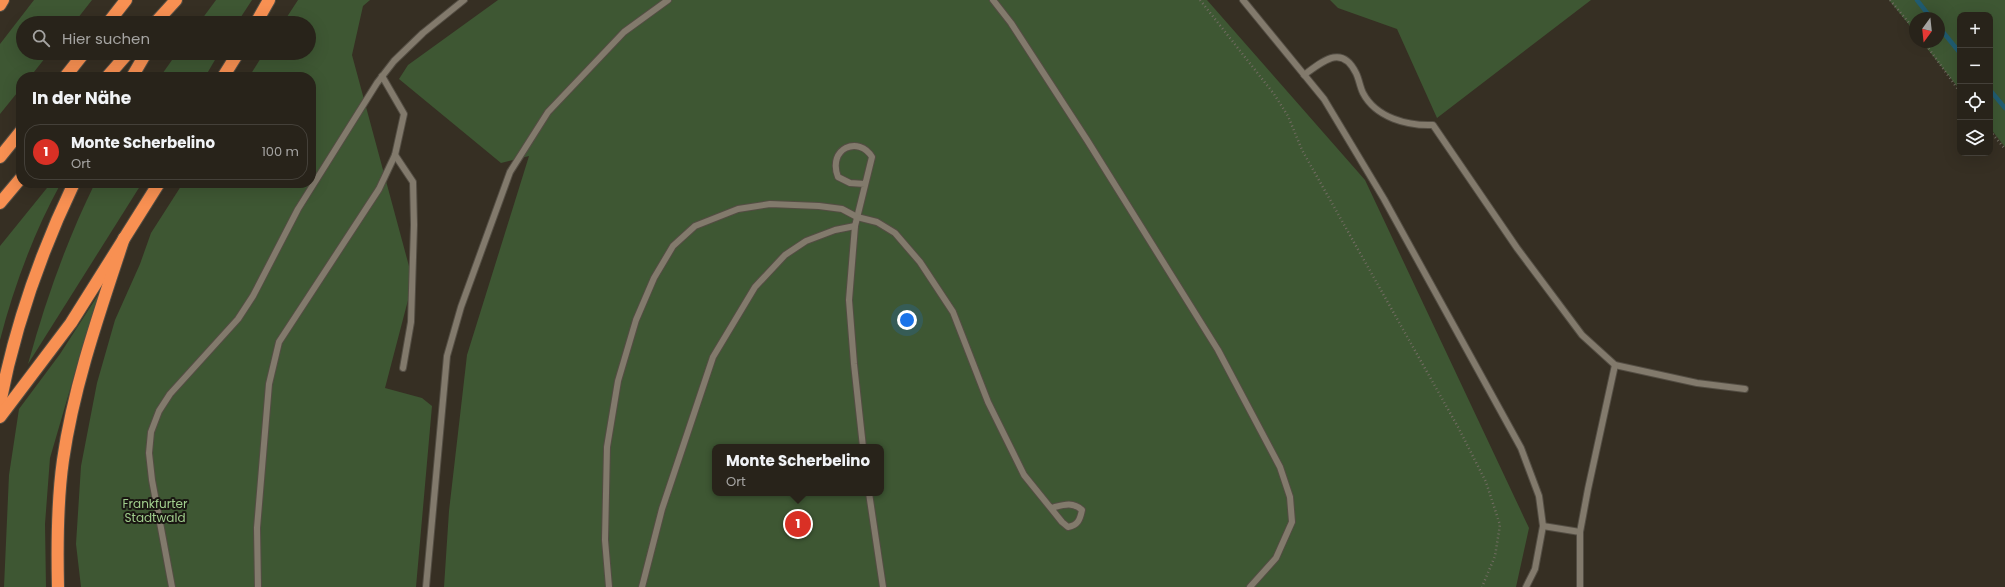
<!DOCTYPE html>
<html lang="de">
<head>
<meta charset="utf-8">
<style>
  :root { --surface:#28231a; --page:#342f27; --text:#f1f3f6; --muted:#a5a4a2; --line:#444039; --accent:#d93025 }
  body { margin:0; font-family:Poppins,sans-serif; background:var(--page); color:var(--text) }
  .controls { position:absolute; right:12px; top:12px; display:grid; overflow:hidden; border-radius:8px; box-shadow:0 4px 16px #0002 }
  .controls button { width:36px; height:36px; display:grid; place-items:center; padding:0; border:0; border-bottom:1px solid var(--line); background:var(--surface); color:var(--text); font:20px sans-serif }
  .compass { position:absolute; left:1909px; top:12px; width:36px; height:36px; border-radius:50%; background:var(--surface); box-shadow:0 4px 16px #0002; rotate:195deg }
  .you { position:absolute; left:907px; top:320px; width:14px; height:14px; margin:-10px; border:3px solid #fff; border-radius:50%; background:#1a73e8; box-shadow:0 0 0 6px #1a73e833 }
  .badge { display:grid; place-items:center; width:26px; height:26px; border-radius:50%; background:var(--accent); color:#fff; font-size:13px; font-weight:700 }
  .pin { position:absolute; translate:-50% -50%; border:2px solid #fff; box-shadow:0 1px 4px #0006 }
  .popup { position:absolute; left:712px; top:444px; width:172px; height:52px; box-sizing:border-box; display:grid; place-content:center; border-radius:8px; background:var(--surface); filter:drop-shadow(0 1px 3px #0005); font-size:13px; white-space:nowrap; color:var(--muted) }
  .popup b { font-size:15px; color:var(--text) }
  .popup::after { content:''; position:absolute; left:50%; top:100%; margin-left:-8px; border:8px solid transparent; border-top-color:var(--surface) }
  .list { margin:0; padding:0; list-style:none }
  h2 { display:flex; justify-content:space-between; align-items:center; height:52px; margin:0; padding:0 16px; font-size:17px }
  h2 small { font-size:13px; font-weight:400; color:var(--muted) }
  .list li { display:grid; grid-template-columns:26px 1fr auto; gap:12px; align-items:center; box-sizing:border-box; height:56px; margin:0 8px 8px; padding:0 8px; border:1px solid var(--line); border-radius:16px }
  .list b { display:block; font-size:15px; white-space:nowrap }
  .list p { margin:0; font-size:13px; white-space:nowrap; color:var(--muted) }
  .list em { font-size:13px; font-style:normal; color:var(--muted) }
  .icon { flex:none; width:22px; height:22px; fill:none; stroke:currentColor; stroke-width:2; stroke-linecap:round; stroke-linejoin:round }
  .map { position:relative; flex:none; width:2005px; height:587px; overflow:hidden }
  .search { position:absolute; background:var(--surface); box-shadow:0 4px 16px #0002; left:16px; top:16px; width:300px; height:44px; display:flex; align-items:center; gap:10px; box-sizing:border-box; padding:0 14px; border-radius:22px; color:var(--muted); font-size:15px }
  .panel { position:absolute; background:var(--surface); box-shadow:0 4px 16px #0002; left:16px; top:72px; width:300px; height:116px; border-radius:16px }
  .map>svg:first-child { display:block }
</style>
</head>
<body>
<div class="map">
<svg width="2005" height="587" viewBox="0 0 2005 587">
  <rect width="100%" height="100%" fill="#362f23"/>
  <g fill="#3e5733" fill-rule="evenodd">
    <polygon points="34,0 92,0 74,23 23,23 23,53 49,53 30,77 21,77 21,88 0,114 0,44"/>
    <polygon points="216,0 252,0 237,23 199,23"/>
    <polygon points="298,0 370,0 363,6 352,55 413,281 385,388 422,398 432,406 416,587 81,587 76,544 81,466 97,383 115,320 140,264 151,233 183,183 311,183 311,77 249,77 264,53 309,53 309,23 283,23"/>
    <path d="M 498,0 L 1207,0 L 1365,180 L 1529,528 L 1516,587 L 444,587 L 449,511 L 467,355 L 529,156 L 501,163 L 399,79 L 408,65 ZM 715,447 L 881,447 L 881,493 L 715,493 Z"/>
    <polygon points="1330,0 1591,0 1437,118 1397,29 1338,8"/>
    <polygon points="1889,0 2005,0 2005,147 1990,128 1990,15 1960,15 1960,90 1922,42 1939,42 1939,18 1915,18 1915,32"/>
    <polygon points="177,53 219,53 205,77 160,77"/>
    <path d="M 51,183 L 61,183 C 34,232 14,286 0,340 L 0,246 Z"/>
    <path d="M 95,183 L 142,183 L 28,364 C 45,302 66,242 95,183 Z"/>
    <polygon points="98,295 101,296 80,355 50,458 45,524 46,587 4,587 9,475 19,409 60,354"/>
  </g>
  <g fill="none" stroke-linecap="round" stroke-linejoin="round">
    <g stroke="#215d72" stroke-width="4.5">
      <polyline points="1917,0 1931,18"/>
      <polyline points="1939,27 1960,53"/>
      <polyline points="1990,90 2005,108"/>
    </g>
    <g stroke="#534d43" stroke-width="8">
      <g id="service">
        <polyline points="993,0 1011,23 1087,140 1218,350 1280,467 1290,497 1292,522 1276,558 1250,587"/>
        <polyline points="1243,0 1324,99 1384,199 1521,448 1539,496 1543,526 1535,569 1526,587"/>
        <path d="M 1304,75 C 1323,61 1342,44 1356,73 C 1359,79 1360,87 1363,93 C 1376,118 1408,126 1433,125 L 1517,248 L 1582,335 L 1615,365 L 1697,383 L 1745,389"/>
        <polyline points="395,155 413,182 414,225 411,322 403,368"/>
        <path d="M 863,447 L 854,364 L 849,300 L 855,226 L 872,157 C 859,135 827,148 838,177 L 850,183 L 865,184"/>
        <polyline points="869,493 883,587"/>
        <polyline points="1543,526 1580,532"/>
        <polyline points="172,587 152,480 149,453 151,432 159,411 170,394 238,319 253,296 298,209 377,83 394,61 423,33 464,0"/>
        <polyline points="258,587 257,528 269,384 279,342 379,189 395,155 404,114 382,76"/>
        <polyline points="426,587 447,356 461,307 510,172 548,112 624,32 668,0"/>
        <path d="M 609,587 L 605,540 L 607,447 L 618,381 L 636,320 L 654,278 L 673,246 L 695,226 L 738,209 L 770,204 L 819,206 L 842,209 L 857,217 L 877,222 L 895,233 L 920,262 L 953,312 L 988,402 L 1024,475 L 1062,522 L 1068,527 C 1078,525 1080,520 1082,510 C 1072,501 1063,505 1051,508"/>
        <polyline points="642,587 662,509 713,357 755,287 785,255 806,241 835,230 855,226"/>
        <polyline points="1580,587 1580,532 1588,489 1615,365"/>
      </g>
    </g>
    <g stroke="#534d43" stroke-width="14">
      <g id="motorway">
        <polyline points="0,5 3,0"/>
        <polyline points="108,23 126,0"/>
        <polyline points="155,23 176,0"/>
        <polyline points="256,23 269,0"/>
        <polyline points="65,77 84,53"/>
        <polyline points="107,77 128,53"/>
        <polyline points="132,77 146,53"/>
        <polyline points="223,77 238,53"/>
        <polyline points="0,157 21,131"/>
        <polyline points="0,203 21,178"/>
        <path d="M 0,403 C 15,326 40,254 74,183"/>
        <polyline points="0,417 71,323 159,183"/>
        <path d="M 58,587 C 57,544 57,502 63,460 C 74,384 100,311 124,238"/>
      </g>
    </g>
    <g stroke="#726c62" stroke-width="2.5" stroke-dasharray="1 3" stroke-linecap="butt">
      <polyline points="1200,0 1274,94 1288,116 1302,150 1458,427 1486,482 1500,525 1495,556 1482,587"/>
      <polyline points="1890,0 1915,30"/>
      <polyline points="1924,42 1960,92"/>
      <polyline points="1990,131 2005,149"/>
    </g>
    <use href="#service" stroke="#827a6c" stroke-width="6"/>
    <use href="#motorway" stroke="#f89052" stroke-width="12"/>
  </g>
  <g text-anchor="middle" stroke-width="4" stroke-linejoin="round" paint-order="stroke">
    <g font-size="12" fill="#a1ce8d" stroke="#1a1712">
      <text x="155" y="508">Frankfurter<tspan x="155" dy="14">Stadtwald</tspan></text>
    </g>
  </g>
</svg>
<div class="controls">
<button>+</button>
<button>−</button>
<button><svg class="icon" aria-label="locate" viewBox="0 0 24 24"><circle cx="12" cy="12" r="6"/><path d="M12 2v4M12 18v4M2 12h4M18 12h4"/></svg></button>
<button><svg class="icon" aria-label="layers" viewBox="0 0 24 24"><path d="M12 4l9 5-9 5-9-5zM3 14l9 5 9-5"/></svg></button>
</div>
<svg class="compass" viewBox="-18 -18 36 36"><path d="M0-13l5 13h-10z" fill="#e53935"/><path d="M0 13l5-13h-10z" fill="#a5a4a2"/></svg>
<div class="you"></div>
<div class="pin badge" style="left:798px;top:524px">1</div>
<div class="popup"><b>Monte Scherbelino</b>Ort</div>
<div class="search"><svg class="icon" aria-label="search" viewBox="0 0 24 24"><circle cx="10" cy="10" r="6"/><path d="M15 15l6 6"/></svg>Hier suchen</div>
<section class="panel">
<h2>In der Nähe<small></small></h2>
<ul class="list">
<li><span class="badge">1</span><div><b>Monte Scherbelino</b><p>Ort</p></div><em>100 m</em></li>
</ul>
</section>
</div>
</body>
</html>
